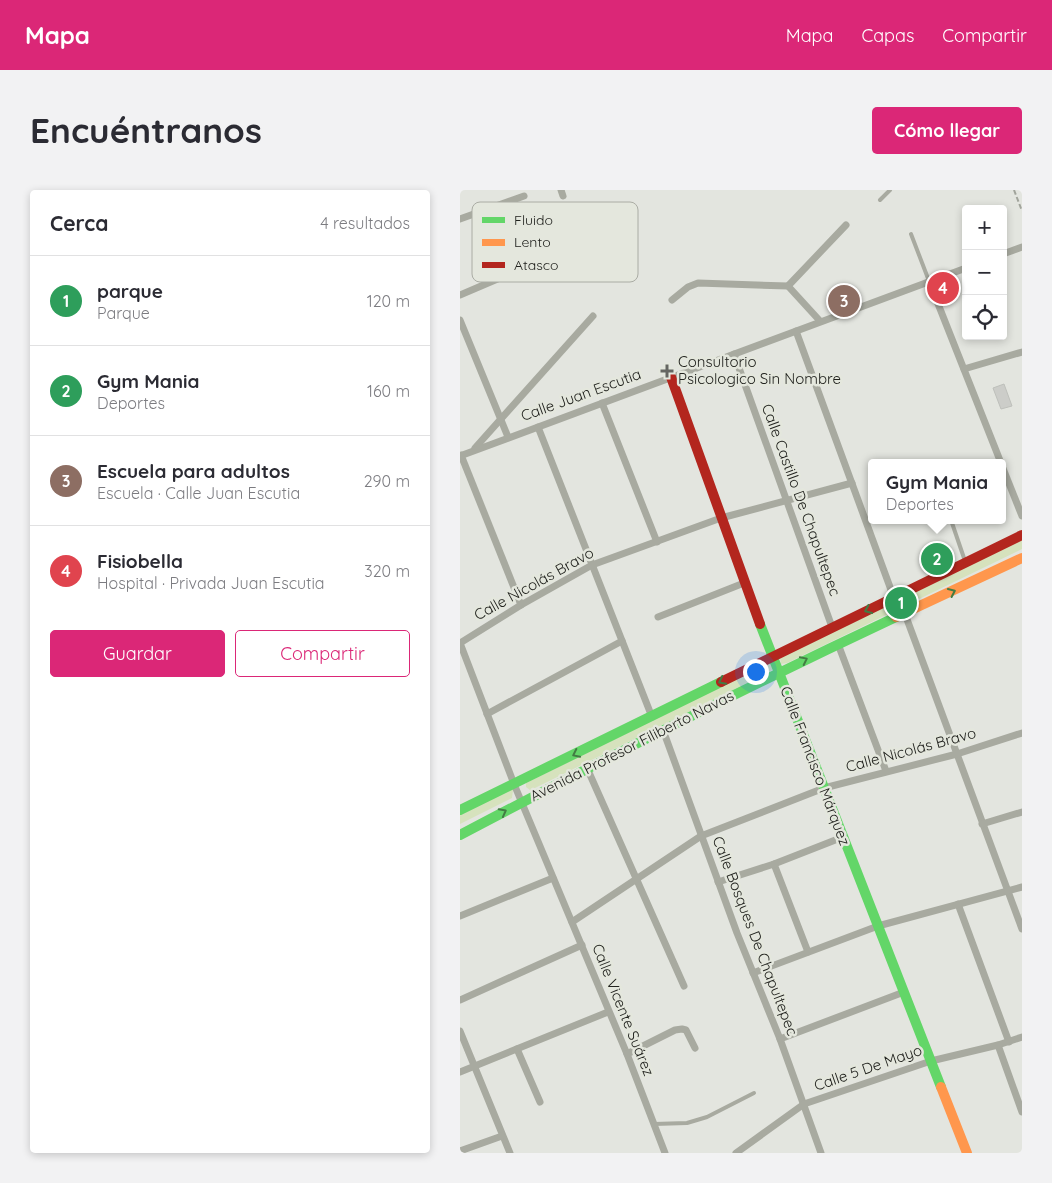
<!DOCTYPE html>
<html lang="es">
<head>
<meta charset="utf-8">
<style>
  :root { --surface:#fff; --page:#f2f2f3; --text:#2b2b33; --muted:#7c7c81; --line:#e1e1e2; --accent:#db2777 }
  body { margin:0; font-family:Quicksand,sans-serif; background:var(--page); color:var(--text) }
  .controls { position:absolute; right:15px; top:15px; display:grid; overflow:hidden; border-radius:5px; box-shadow:0 2px 8px #0003 }
  .controls button { width:45px; height:45px; display:grid; place-items:center; padding:0; border:0; border-bottom:1px solid var(--line); background:var(--surface); color:var(--text); font:25px sans-serif }
  .you { position:absolute; left:295px; top:481px; width:18px; height:18px; margin:-12px; border:4px solid #fff; border-radius:50%; background:#1a73e8; box-shadow:0 0 0 8px #1a73e833 }
  .badge { display:grid; place-items:center; width:32px; height:32px; border-radius:50%; background:var(--accent); color:#fff; font-size:16px; font-weight:700 }
  .pin { position:absolute; translate:-50% -50%; border:2px solid #fff; box-shadow:0 1px 5px #0006 }
  .popup { position:absolute; left:408px; top:269px; width:138px; height:65px; box-sizing:border-box; display:grid; place-content:center; border-radius:5px; background:var(--surface); filter:drop-shadow(0 1px 4px #0005); font-size:16px; white-space:nowrap; color:var(--muted) }
  .popup b { font-size:19px; color:var(--text) }
  .popup::after { content:''; position:absolute; left:50%; top:100%; margin-left:-10px; border:10px solid transparent; border-top-color:var(--surface) }
  .list { margin:0; padding:0; list-style:none }
  h2 { display:flex; justify-content:space-between; align-items:center; height:65px; margin:0; padding:0 20px; font-size:21px }
  h2 small { font-size:16px; font-weight:400; color:var(--muted) }
  .list li { display:grid; grid-template-columns:32px 1fr auto; gap:15px; align-items:center; box-sizing:border-box; height:90px; padding:0 20px; border-top:1px solid var(--line) }
  .list b { display:block; font-size:19px; white-space:nowrap }
  .list p { margin:0; font-size:16px; white-space:nowrap; color:var(--muted) }
  .list em { font-size:16px; font-style:normal; color:var(--muted) }
  .actions { display:flex; gap:10px; padding:15px 20px }
  .actions a { flex:1; padding:11px 0; border:1px solid var(--accent); border-radius:5px; text-align:center; font-size:18px; color:var(--accent) }
  .actions .main { background:var(--accent); color:#fff }
  .icon { flex:none; width:28px; height:28px; fill:none; stroke:currentColor; stroke-width:2; stroke-linecap:round; stroke-linejoin:round }
  .map { position:relative; flex:none; width:562px; height:963px; overflow:hidden; border-radius:5px }
  header { display:flex; align-items:center; gap:30px; box-sizing:border-box; height:70px; padding:0 25px; background:var(--accent); color:#fff }
  header strong { font-size:24px }
  nav { display:flex; gap:28px; margin-inline-start:auto; font-size:18px }
  .intro { display:flex; align-items:center; justify-content:space-between; box-sizing:border-box; height:120px; padding:0 30px }
  h1 { margin:0; font-size:35px }
  .button { padding:12px 22px; border-radius:5px; background:var(--accent); color:#fff; font-size:18px; font-weight:700 }
  main { display:flex; gap:30px; padding:0 30px }
  aside { flex:1; background:var(--surface); border-radius:5px; box-shadow:0 2px 8px #0003 }
  .map>svg:first-child { display:block }
</style>
</head>
<body>
<header>
<strong>Mapa</strong>
<nav><a>Mapa</a><a>Capas</a><a>Compartir</a></nav>
</header>
<div class="intro"><h1>Encuéntranos</h1><a class="button">Cómo llegar</a></div>
<main>
<aside>
<h2>Cerca<small>4 resultados</small></h2>
<ul class="list">
<li><span class="badge" style="background:#2e9e5b">1</span><div><b>parque</b><p>Parque</p></div><em>120 m</em></li>
<li><span class="badge" style="background:#2e9e5b">2</span><div><b>Gym Mania</b><p>Deportes</p></div><em>160 m</em></li>
<li><span class="badge" style="background:#8d6e63">3</span><div><b>Escuela para adultos</b><p>Escuela · Calle Juan Escutia</p></div><em>290 m</em></li>
<li><span class="badge" style="background:#e0444e">4</span><div><b>Fisiobella</b><p>Hospital · Privada Juan Escutia</p></div><em>320 m</em></li>
</ul>
<div class="actions"><a class="main">Guardar</a><a>Compartir</a></div>
</aside>
<div class="map">
<svg width="562" height="963" viewBox="0 0 562 963">
  <rect width="100%" height="100%" fill="#e3e5df"/>
  <g fill="#d6e2bd">
    <polygon points="562,349 562,359 327,473 321,474 320,467"/>
    <polygon points="306,474 311,474 313,478 311,481 73,599 70,600 66,597 66,593"/>
    <polygon points="51,599 53,600 52,608 0,634 0,624"/>
  </g>
  <polygon fill="#cccdc9" stroke="#bec0bb" points="544,194 552,216 541,219 533,198"/>
  <g fill="none" stroke-linecap="round" stroke-linejoin="round">
    <polyline stroke="#a1a49b" stroke-width="2" stroke-dasharray="5 2.5" stroke-linecap="butt" points="554,0 562,21"/>
    <g stroke="#a8aaa0" stroke-width="4">
      <polyline points="420,10 430,0"/>
      <polyline points="451,44 469,91"/>
      <polyline points="491,330 505,371"/>
      <polyline points="194,934 227,933 247,927 294,903"/>
    </g>
    <g stroke="#a8aaa0" stroke-width="7">
      <polyline points="101,0 103,6"/>
      <polyline points="0,29 64,6"/>
      <polyline points="543,64 562,57"/>
      <polyline points="469,91 541,273"/>
      <polyline points="328,96 386,35"/>
      <polyline points="0,105 84,69"/>
      <polyline points="212,110 228,97 238,93 328,96 360,131"/>
      <polyline points="0,130 48,247"/>
      <polyline points="336,141 434,408"/>
      <polyline points="274,164 372,437"/>
      <polyline points="504,179 562,162"/>
      <polyline points="142,213 197,352"/>
      <polyline points="78,237 192,527"/>
      <polyline points="15,258 133,126"/>
      <polyline points="1,265 61,415"/>
      <polyline points="0,266 506,78"/>
      <polyline points="542,276 562,326"/>
      <polyline points="445,424 562,739"/>
      <polyline points="198,427 284,393"/>
      <polyline points="0,453 54,594 167,864 205,963"/>
      <polyline points="0,453 61,415 132,375 261,328 392,293"/>
      <polyline points="378,454 426,581"/>
      <polyline points="27,524 162,451"/>
      <polyline points="203,540 277,743 320,849 361,963"/>
      <polyline points="127,578 224,796"/>
      <polyline points="522,634 562,622"/>
      <polyline points="314,674 348,762"/>
      <polyline points="258,692 314,674 383,647"/>
      <polyline points="498,714 549,852"/>
      <polyline points="0,726 93,688"/>
      <polyline points="112,732 241,646 364,598 497,564 562,543"/>
      <polyline points="293,783 418,736 562,697"/>
      <polyline points="0,810 122,755"/>
      <polyline points="0,841 50,963"/>
      <polyline points="320,849 444,802"/>
      <polyline points="538,855 562,922"/>
      <polyline points="57,859 80,912"/>
      <polyline points="167,864 215,840 222,839 226,840 235,858"/>
      <polyline points="0,882 148,822"/>
      <polyline points="0,961 42,946"/>
      <polyline points="276,963 344,914 471,871 538,855 562,847"/>
    </g>
    <g stroke="#63d668" stroke-width="10">
      <polyline points="300,434 481,897"/>
      <polyline points="0,620 261,492"/>
      <path d="M 0,645 C 144,569 289,496 436,427"/>
    </g>
    <g stroke="#ff974d" stroke-width="10">
      <polyline points="436,427 562,368"/>
      <polyline points="481,897 507,963"/>
    </g>
    <g stroke="#b3261e" stroke-width="10">
      <polyline points="211,187 300,434"/>
      <polyline points="261,492 562,345"/>
    </g>
  </g>
  <defs><path id="oneway-chevron" d="M-2-3.5L2.5 0L-2 3.5" fill="none" stroke-width="1.6" stroke-linecap="round" stroke-linejoin="round" transform="scale(1.25)"/></defs>
  <g stroke="#427c43">
    <use href="#oneway-chevron" transform="translate(492 402) rotate(-25)"/>
    <use href="#oneway-chevron" transform="translate(408 420) rotate(155)"/>
    <use href="#oneway-chevron" transform="translate(344 470) rotate(-26)"/>
    <use href="#oneway-chevron" transform="translate(262 491) rotate(153)"/>
    <use href="#oneway-chevron" transform="translate(116 564) rotate(154)"/>
    <use href="#oneway-chevron" transform="translate(43 622) rotate(-28)"/>
  </g>
  <path fill="#656662" stroke="#e4e7dd" stroke-width="2" d="M204.5 173.5h5v5h5v5h-5v5h-5v-5h-5v-5h5z"/>
  <g text-anchor="middle" stroke-width="5" stroke-linejoin="round" paint-order="stroke">
    <g font-size="15" fill="#21221e" stroke="#e4e7dd" text-anchor="start">
      <text x="218" y="177">Consultorio<tspan x="218" dy="17">Psicologico Sin Nombre</tspan></text>
    </g>
    <g font-size="15" fill="#21221e" stroke="#e4e7dd">
      <text transform="translate(121 205) rotate(-20)" y="5">Calle Juan Escutia</text>
      <text transform="translate(341 310) rotate(70)" y="5">Calle Castillo De Chapultepec</text>
      <text transform="translate(74 394) rotate(-29)" y="5">Calle Nicolás Bravo</text>
      <text transform="translate(172 556) rotate(-27)" y="5">Avenida Profesor Filiberto Navas</text>
      <text transform="translate(451 560) rotate(-15)" y="5">Calle Nicolás Bravo</text>
      <text transform="translate(355 576) rotate(69)" y="5">Calle Francisco Márquez</text>
      <text transform="translate(295 746) rotate(69)" y="5">Calle Bosques De Chapultepec</text>
      <text transform="translate(163 820) rotate(68)" y="5">Calle Vicente Suárez</text>
      <text transform="translate(408 878) rotate(-19)" y="5">Calle 5 De Mayo</text>
    </g>
  </g>
  <rect x="12" y="12" width="166" height="80" rx="8" fill="#e4e7dd" stroke="#aaaca4" stroke-width="1"/>
  <rect x="22" y="27" width="23" height="6" fill="#63d668"/>
  <rect x="22" y="49" width="23" height="7" fill="#ff974d"/>
  <rect x="22" y="72" width="23" height="6" fill="#b3261e"/>
  <g font-size="14" fill="#21221e">
    <text x="54" y="35">Fluido</text>
    <text x="54" y="57">Lento</text>
    <text x="54" y="80">Atasco</text>
  </g>
</svg>
<div class="controls">
<button>+</button>
<button>−</button>
<button><svg class="icon" aria-label="locate" viewBox="0 0 24 24"><circle cx="12" cy="12" r="6"/><path d="M12 2v4M12 18v4M2 12h4M18 12h4"/></svg></button>
</div>
<div class="you"></div>
<div class="pin badge" style="left:441px;top:413px;background:#2e9e5b">1</div>
<div class="pin badge" style="left:477px;top:369px;background:#2e9e5b">2</div>
<div class="popup"><b>Gym Mania</b>Deportes</div>
<div class="pin badge" style="left:384px;top:111px;background:#8d6e63">3</div>
<div class="pin badge" style="left:483px;top:98px;background:#e0444e">4</div>
</div>
</main>
</body>
</html>
